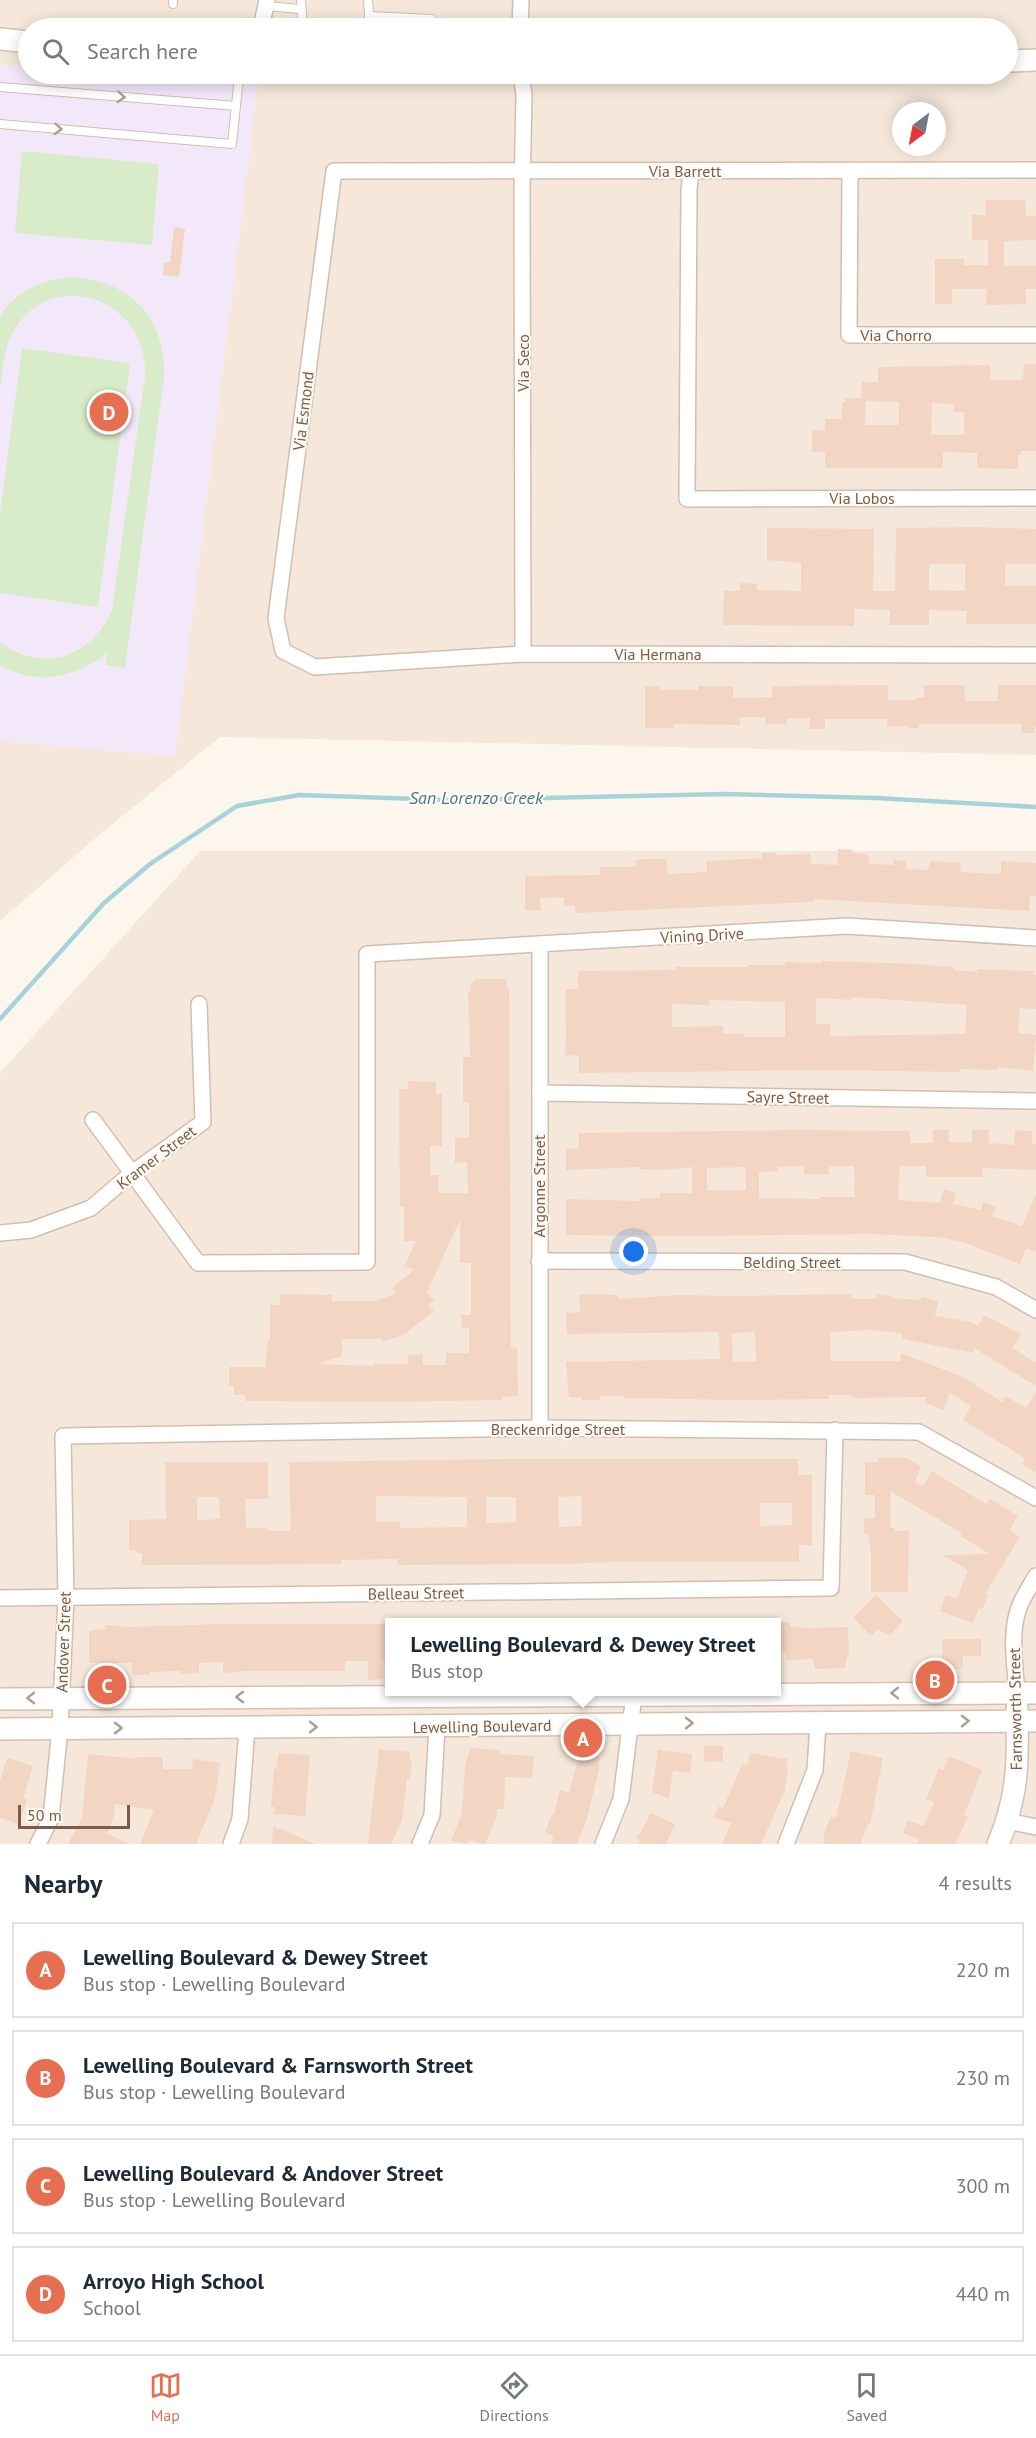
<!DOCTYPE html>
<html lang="en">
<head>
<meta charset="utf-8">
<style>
  :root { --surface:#fff; --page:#f2f2f3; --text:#1f2937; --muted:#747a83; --line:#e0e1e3; --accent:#e76f51 }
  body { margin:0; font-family:"PT Sans",sans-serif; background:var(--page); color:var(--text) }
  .compass { position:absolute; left:892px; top:102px; width:54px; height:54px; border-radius:50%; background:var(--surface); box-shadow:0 3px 15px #0003; rotate:212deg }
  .scale { position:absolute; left:18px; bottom:15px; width:112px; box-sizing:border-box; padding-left:6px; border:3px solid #7a5c4d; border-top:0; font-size:16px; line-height:21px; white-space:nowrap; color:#7a5c4d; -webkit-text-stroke:4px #fffaf3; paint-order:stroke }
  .you { position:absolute; left:634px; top:1252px; width:21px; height:21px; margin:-15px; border:4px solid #fff; border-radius:50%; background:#1a73e8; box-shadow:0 0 0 9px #1a73e833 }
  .badge { display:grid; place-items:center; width:39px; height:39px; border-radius:50%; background:var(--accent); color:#fff; font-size:20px; font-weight:700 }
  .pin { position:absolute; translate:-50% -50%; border:3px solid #fff; box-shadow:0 2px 6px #0006 }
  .popup { position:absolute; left:385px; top:1618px; width:396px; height:78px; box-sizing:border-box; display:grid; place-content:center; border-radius:0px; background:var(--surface); filter:drop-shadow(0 2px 4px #0005); font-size:20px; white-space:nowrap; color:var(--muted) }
  .popup b { font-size:22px; color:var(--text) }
  .popup::after { content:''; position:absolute; left:50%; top:100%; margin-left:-12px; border:12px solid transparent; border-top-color:var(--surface) }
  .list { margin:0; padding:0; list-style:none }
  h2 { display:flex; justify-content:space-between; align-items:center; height:78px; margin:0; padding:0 24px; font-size:26px }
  h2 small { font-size:20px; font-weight:400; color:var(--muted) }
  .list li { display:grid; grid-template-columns:39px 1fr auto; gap:18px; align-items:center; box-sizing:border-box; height:96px; margin:0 12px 12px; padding:0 12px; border:2px solid var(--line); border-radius:0px }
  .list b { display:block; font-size:22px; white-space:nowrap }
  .list p { margin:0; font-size:20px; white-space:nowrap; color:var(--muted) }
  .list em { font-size:20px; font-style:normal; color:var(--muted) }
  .icon { flex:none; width:33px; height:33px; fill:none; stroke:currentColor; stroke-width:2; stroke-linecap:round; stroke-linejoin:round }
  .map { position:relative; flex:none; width:1036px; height:1844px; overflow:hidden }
  .search { position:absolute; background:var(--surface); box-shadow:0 3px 15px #0003; left:18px; right:18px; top:18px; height:66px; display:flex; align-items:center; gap:15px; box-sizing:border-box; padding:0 21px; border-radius:33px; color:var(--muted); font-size:22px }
  .sheet { height:510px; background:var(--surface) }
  nav { display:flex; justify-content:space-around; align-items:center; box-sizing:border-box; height:84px; border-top:2px solid var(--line); background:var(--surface); font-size:16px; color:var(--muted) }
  nav a { display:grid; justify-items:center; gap:3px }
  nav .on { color:var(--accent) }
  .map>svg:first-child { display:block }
</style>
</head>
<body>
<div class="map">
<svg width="1036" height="1844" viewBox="0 0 1036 1844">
  <rect width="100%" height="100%" fill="#fdf6ec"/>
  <g fill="#f5e8da" fill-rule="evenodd">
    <path d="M 0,0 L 1036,0 L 1036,755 L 220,737 L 99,835 L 0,921 ZM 28,28 L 1008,28 L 1008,74 L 28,74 ZM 901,111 L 937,111 L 937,147 L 901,147 Z"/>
    <path d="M 200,851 L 1036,851 L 1036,1844 L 0,1844 L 0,1073 ZM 390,1622 L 777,1622 L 777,1692 L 390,1692 Z"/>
  </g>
  <polygon fill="#f3e8fa" points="0,64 28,66 28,74 126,74 258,83 175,756 0,741"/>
  <g fill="#d8ecc9">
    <polygon points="22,151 159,164 152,245 15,233"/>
    <path d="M 71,277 C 130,280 167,318 164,378 L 125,668 L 106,665 L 107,653 C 76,678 35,686 0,665 L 0,642 C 42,675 93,656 112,610 L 145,376 C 148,298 52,264 13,332 C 3,349 3,371 0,390 L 0,316 C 16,291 42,280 71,277 Z"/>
    <polygon points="22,348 130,363 98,607 0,593 0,513"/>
  </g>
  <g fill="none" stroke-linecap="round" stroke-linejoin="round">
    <polyline stroke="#a5d3da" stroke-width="4.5" points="0,1019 104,903 150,864 237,806 299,795 450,800 726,794 876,798 1036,807"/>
  </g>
  <g fill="#f3d5c3" fill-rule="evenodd">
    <polygon points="986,200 1025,200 1026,216 1036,216 1036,240 1004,241 1004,266 1036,266 1036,289 1026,289 1026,304 986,305 987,289 952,289 952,304 935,304 935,259 964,259 964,265 988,265 988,240 972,240 972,215 986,215"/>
    <polygon points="174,227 185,229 179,277 163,275 164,262 170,262"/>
    <path d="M 1024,364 L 1036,364 L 1036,451 L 1021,451 L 1021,455 L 1018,455 L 1018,469 L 977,468 L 977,453 L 943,452 L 943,468 L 825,468 L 825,452 L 812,452 L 812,430 L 825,430 L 825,419 L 842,419 L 842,402 L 845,402 L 845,398 L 861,398 L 862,382 L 878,382 L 878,367 L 990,365 L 990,380 L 1023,380 ZM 866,401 L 899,402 L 899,425 L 865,425 ZM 932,403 L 954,404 L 954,412 L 964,412 L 964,435 L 931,435 Z"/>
    <path d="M 977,527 L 1036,529 L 1036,564 L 1005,564 L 1005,586 L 1036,586 L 1036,624 L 966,624 L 967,611 L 929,610 L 929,625 L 890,625 L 890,610 L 854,609 L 854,626 L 723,625 L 724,591 L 740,591 L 740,583 L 757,584 L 757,590 L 801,591 L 801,563 L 767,560 L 767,528 L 874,529 L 873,591 L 895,591 L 896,528 ZM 929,564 L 965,564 L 965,591 L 929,590 Z"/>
    <polygon points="888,685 888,700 916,700 917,697 924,697 924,685 964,685 965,701 998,701 998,685 1036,685 1036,727 1034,727 1034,733 1022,733 1021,724 919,724 919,728 908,728 908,726 887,726 887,719 825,719 825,729 810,729 810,718 787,718 787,724 765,724 765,717 740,717 740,725 674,724 674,728 645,728 645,686 660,686 660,690 698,690 698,686 733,686 733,698 772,697 772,686"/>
    <polygon points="838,849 853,850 852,853 866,854 869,858 869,864 893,865 893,860 906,861 906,869 928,870 930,861 961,863 960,872 1001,874 1001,861 1036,863 1036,896 1030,896 1029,911 813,899 813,902 575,913 575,906 564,906 564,897 540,898 541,910 525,910 525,876 600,875 600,867 636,867 635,860 647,859 666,859 668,874 707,872 707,861 762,858 761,853 776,853 776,855 810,854 811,864 837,865"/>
    <path d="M 822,961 L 916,964 L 954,967 L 954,970 L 977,972 L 977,969 L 1033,971 L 1033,975 L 1036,975 L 1036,1009 L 1020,1008 L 1018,1033 L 1036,1035 L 1033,1071 L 997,1067 L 997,1070 L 960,1069 L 960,1072 L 816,1070 L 579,1073 L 579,1056 L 565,1055 L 566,1035 L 565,989 L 578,989 L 578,971 L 676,970 L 676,967 L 748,967 L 748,965 L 785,965 L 785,962 L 822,963 ZM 852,997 L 967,1005 L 965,1034 L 830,1036 L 830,1024 L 816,1024 L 816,998 L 852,1000 ZM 709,1000 L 785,1002 L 785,1037 L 744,1037 L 744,1034 L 723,1034 L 723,1026 L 672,1027 L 672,1004 L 709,1005 Z"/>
    <path d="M 475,979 L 506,979 L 506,988 L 509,988 L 511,1348 L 517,1347 L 518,1396 L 502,1397 L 502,1400 L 388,1402 L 245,1401 L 245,1395 L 234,1395 L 234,1386 L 229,1386 L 229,1367 L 265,1367 L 268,1339 L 270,1339 L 270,1305 L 280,1305 L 280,1294 L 332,1295 L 332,1301 L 376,1301 L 397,1293 L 392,1288 L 414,1270 L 404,1266 L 416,1241 L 404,1241 L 404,1207 L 400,1207 L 399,1089 L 408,1089 L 408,1081 L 436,1082 L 436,1094 L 442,1094 L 442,1146 L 430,1146 L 430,1175 L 438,1175 L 438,1193 L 468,1193 L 467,1162 L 455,1163 L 455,1138 L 469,1138 L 469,1102 L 463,1102 L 463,1057 L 470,1057 L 468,991 L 471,991 L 471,982 L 475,982 ZM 460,1220 L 460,1263 L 471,1263 L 471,1315 L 461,1315 L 462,1329 L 469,1328 L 469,1353 L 446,1353 L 446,1365 L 423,1365 L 423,1354 L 408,1355 L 408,1364 L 374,1364 L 374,1366 L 317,1364 L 342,1356 L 342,1339 L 382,1339 L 383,1342 L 405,1334 L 434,1311 L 428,1305 L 434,1300 L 427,1292 Z"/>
    <path d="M 800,1130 L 910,1131 L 910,1143 L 933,1143 L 933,1130 L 949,1130 L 949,1142 L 972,1142 L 972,1130 L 989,1130 L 989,1143 L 1014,1145 L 1015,1130 L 1032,1131 L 1032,1144 L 1036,1144 L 1036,1170 L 982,1168 L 982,1177 L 926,1177 L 926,1166 L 900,1166 L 898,1200 L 940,1203 L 944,1189 L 956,1193 L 953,1204 L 981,1210 L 983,1202 L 996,1206 L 992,1216 L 1022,1226 L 1036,1194 L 1036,1252 L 1026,1248 L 1020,1264 L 963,1242 L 936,1237 L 872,1234 L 691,1236 L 566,1235 L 566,1199 L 639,1201 L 639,1198 L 660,1198 L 660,1193 L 692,1193 L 692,1167 L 660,1170 L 639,1169 L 639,1167 L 566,1170 L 566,1149 L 579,1148 L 579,1133 ZM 804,1166 L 804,1174 L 829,1174 L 829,1167 L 854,1166 L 855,1197 L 821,1197 L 819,1199 L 759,1198 L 759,1172 L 778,1171 L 778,1167 ZM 746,1167 L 746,1190 L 707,1190 L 707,1168 Z"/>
    <path d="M 597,1294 L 617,1295 L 618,1299 L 680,1295 L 738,1296 L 852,1294 L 852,1299 L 876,1299 L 877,1294 L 893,1296 L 893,1298 L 921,1300 L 921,1297 L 938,1301 L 935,1316 L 971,1322 L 978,1326 L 984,1315 L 1021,1334 L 1013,1348 L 1036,1363 L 1036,1386 L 974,1348 L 973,1353 L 902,1339 L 902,1333 L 869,1330 L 830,1332 L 831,1361 L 900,1361 L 901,1353 L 963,1377 L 1002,1402 L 1006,1396 L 1026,1408 L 1036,1392 L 1036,1472 L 1022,1464 L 1025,1458 L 963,1420 L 971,1406 L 950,1393 L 943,1410 L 924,1402 L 927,1397 L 852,1398 L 852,1395 L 829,1395 L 829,1399 L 736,1400 L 625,1398 L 625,1396 L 600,1396 L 601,1400 L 581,1400 L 581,1397 L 569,1397 L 566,1362 L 720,1359 L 719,1332 L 567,1334 L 566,1313 L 580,1312 L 579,1295 ZM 755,1332 L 756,1361 L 733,1362 L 732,1333 Z"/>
    <polygon points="878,1458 908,1458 921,1467 915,1482 923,1486 932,1471 986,1504 990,1499 1018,1516 1010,1530 1020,1537 985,1594 988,1595 982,1610 979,1608 973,1623 940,1611 946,1595 957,1599 968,1570 942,1555 990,1554 960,1536 962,1533 890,1491 891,1528 895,1528 895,1531 909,1531 908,1592 871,1592 871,1552 868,1534 864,1534 864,1519 875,1518 875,1495 865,1495 865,1462 878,1462"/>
    <path d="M 507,1459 L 798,1459 L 798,1475 L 812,1475 L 812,1545 L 799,1545 L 799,1562 L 610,1562 L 564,1564 L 398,1565 L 398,1559 L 341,1560 L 341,1564 L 142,1565 L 142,1553 L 137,1553 L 137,1550 L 129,1550 L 129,1520 L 166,1519 L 165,1462 L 268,1462 L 268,1499 L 245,1499 L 246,1528 L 268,1528 L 268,1531 L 291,1531 L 289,1462 ZM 376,1496 L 467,1497 L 467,1527 L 400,1528 L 400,1522 L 376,1522 ZM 581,1496 L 582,1526 L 559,1527 L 558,1497 ZM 197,1497 L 219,1497 L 220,1519 L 197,1520 ZM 486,1497 L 516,1497 L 516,1522 L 486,1523 ZM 760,1503 L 792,1503 L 792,1525 L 760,1526 Z"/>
    <polygon points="876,1595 903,1621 889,1636 878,1629 871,1636 853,1618"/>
    <polygon points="777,1622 790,1622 790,1626 807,1628 848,1627 849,1657 847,1657 845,1668 815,1669 813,1659 787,1660 786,1653 777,1653"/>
    <polygon points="221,1624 390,1624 390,1662 382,1662 383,1679 368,1680 368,1661 345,1661 345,1671 247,1671 223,1673 223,1662 199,1663 199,1673 180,1674 180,1671 149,1672 149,1675 132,1675 132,1663 89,1663 89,1631 106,1629 106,1625 129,1627"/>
    <polygon points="942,1639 981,1639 981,1656 963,1656 963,1669 943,1669"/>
    <polygon points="704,1746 723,1746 723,1761 704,1762"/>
    <polygon points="470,1748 500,1750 500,1754 534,1756 532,1778 505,1777 504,1809 497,1809 497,1816 485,1844 469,1840 467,1844 451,1841 462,1813 465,1765"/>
    <polygon points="379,1749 410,1752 409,1759 412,1759 410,1779 407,1779 402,1820 391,1844 368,1844"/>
    <polygon points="658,1750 692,1754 690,1773 673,1771 669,1799 652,1792"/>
    <polygon points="851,1751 883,1758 870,1825 868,1824 860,1844 823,1844 825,1837 823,1836 831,1816 836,1818"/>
    <polygon points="580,1752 600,1757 598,1765 600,1765 587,1819 577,1844 551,1844 554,1836 545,1832 552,1814 554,1815 560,1790 569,1793"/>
    <polygon points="279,1753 310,1755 305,1816 274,1814 275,1807 271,1807 274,1769 276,1769"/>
    <polygon points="750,1753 787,1759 786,1766 788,1766 785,1790 761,1844 722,1844 731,1823 714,1817 719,1806 723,1808 742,1764 748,1765"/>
    <polygon points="88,1754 137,1759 137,1757 163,1757 163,1769 192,1769 193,1759 220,1763 215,1798 196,1844 140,1844 154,1810 115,1804 114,1815 107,1834 130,1844 68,1844 82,1818"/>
    <polygon points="949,1756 982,1770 964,1815 968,1817 955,1844 917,1844 919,1840 903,1833 908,1820 924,1826 934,1802 926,1799 939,1768 943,1770"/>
    <polygon points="7,1758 33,1766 23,1798 27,1799 19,1824 0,1818 0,1781"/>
    <polygon points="651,1813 675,1824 666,1844 638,1844 640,1840 637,1838"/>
    <polygon points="273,1826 316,1844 272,1844"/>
  </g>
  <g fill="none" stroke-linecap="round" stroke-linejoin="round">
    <g stroke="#d1beb0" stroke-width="10">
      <g id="lane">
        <polyline points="301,0 303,28"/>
        <polyline points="368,0 370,28"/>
        <polyline points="173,4 173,0"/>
        <polyline points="267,6 300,9"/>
        <polyline points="369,16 432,19"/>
        <polyline points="0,87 236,106"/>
        <polyline points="0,124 232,144 238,86 242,74"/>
      </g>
    </g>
    <g stroke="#d1beb0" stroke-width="18">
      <g id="street">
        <polyline points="261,28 267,0"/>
        <polyline points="520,28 521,0"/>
        <polyline points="521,74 524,95 522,191 523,654"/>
        <polyline points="850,170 849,335 1036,335"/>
        <polyline points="1036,170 334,171 276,618 283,651 315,667 523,654 1036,655"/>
        <polyline points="691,171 689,190 687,499 1036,498"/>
        <polyline points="540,1093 1036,1101"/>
        <polyline points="93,1120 198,1263 367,1262 367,954 847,926 1036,938"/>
        <polyline points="0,1233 31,1230 91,1208 132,1173 203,1122 199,1004"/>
        <polyline points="539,1261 905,1262 996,1287 1036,1310"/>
        <polyline points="540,1428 540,944"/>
        <polyline points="0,1598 831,1588 835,1430"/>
        <path d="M 1017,1693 C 1015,1664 1009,1632 1020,1605 C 1024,1595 1031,1585 1036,1576"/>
        <polyline points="1007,1821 1036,1827"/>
        <polyline points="38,1844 51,1818 60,1728 66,1598 63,1436 540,1428 919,1432 1036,1498"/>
        <polyline points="231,1844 240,1819 247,1728"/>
        <polyline points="420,1844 432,1815 437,1727"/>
        <polyline points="603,1844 621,1799 634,1695"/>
        <polyline points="786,1844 815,1770 818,1723"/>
      </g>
    </g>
    <g stroke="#d6c0b0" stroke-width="24">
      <g id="secondary">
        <polyline points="0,39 28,42"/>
        <polyline points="1008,61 1036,60"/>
        <polyline points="0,1699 1036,1693"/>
        <polyline points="0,1729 1036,1721"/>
        <path d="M 998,1844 C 1019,1794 1018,1761 1017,1708"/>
      </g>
    </g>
    <use href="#lane" stroke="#fff" stroke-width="8"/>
    <use href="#street" stroke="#fff" stroke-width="15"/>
    <use href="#secondary" stroke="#fff" stroke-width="21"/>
  </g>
  <defs><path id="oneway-chevron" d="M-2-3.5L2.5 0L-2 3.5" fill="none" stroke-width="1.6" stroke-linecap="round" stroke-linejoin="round" transform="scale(1.5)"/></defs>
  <g stroke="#af9d94">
    <use href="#oneway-chevron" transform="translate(121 97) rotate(5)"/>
    <use href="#oneway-chevron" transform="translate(58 129) rotate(5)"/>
    <use href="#oneway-chevron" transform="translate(895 1693) rotate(180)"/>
    <use href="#oneway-chevron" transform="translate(240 1697) rotate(180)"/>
    <use href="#oneway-chevron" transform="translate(31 1698) rotate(179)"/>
    <use href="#oneway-chevron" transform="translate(965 1721) rotate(-1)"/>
    <use href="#oneway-chevron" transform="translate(689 1723)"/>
    <use href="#oneway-chevron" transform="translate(313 1727)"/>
    <use href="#oneway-chevron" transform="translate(118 1728)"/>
  </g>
  <g text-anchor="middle" stroke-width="4.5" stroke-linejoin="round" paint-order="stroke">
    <g font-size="16" fill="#7a5c4d" stroke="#fffaf3">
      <text x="685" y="177">Via Barrett</text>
      <text x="896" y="341">Via Chorro</text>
      <text transform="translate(523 363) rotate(-90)" y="6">Via Seco</text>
      <text transform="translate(303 411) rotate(-83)" y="6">Via Esmond</text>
      <text x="862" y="504">Via Lobos</text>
      <text x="658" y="660">Via Hermana</text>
      <text transform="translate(702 935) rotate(-3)" y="6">Vining Drive</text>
      <text transform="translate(788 1097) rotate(1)" y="6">Sayre Street</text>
      <text transform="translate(156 1157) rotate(-37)" y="6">Kramer Street</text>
      <text transform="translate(539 1186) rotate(-90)" y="6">Argonne Street</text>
      <text x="792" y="1268">Belding Street</text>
      <text x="558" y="1435">Breckenridge Street</text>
      <text transform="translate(416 1593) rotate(-1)" y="6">Belleau Street</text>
      <text transform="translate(63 1642) rotate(-88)" y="6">Andover Street</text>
      <text transform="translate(1015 1709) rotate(-91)" y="6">Farnsworth Street</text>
      <text transform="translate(482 1726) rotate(-1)" y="6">Lewelling Boulevard</text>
    </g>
    <g font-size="18" font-style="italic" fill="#437c86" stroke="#fffaf3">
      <text x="476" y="804">San Lorenzo Creek</text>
    </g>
  </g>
</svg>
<svg class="compass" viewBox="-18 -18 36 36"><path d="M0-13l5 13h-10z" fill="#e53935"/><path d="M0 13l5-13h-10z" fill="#747a83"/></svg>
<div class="scale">50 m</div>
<div class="you"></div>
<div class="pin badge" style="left:583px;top:1738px">A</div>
<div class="popup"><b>Lewelling Boulevard &amp; Dewey Street</b>Bus stop</div>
<div class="pin badge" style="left:935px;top:1680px">B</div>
<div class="pin badge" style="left:107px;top:1685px">C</div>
<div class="pin badge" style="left:109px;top:412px">D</div>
<div class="search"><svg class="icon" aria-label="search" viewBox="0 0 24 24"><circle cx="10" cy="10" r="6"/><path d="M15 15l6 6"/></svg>Search here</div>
</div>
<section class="sheet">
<h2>Nearby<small>4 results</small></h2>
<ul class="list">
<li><span class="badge">A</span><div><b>Lewelling Boulevard &amp; Dewey Street</b><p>Bus stop · Lewelling Boulevard</p></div><em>220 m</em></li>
<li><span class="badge">B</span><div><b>Lewelling Boulevard &amp; Farnsworth Street</b><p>Bus stop · Lewelling Boulevard</p></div><em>230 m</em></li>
<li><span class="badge">C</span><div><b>Lewelling Boulevard &amp; Andover Street</b><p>Bus stop · Lewelling Boulevard</p></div><em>300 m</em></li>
<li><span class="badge">D</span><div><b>Arroyo High School</b><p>School</p></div><em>440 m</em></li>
</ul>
</section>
<nav>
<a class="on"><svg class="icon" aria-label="map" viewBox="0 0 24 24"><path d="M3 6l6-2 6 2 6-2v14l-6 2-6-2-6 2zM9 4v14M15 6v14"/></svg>Map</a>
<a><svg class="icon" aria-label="directions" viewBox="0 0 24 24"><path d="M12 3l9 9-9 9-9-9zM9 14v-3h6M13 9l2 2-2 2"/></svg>Directions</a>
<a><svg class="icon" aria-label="saved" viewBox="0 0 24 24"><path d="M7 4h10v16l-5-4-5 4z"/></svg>Saved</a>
</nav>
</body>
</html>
